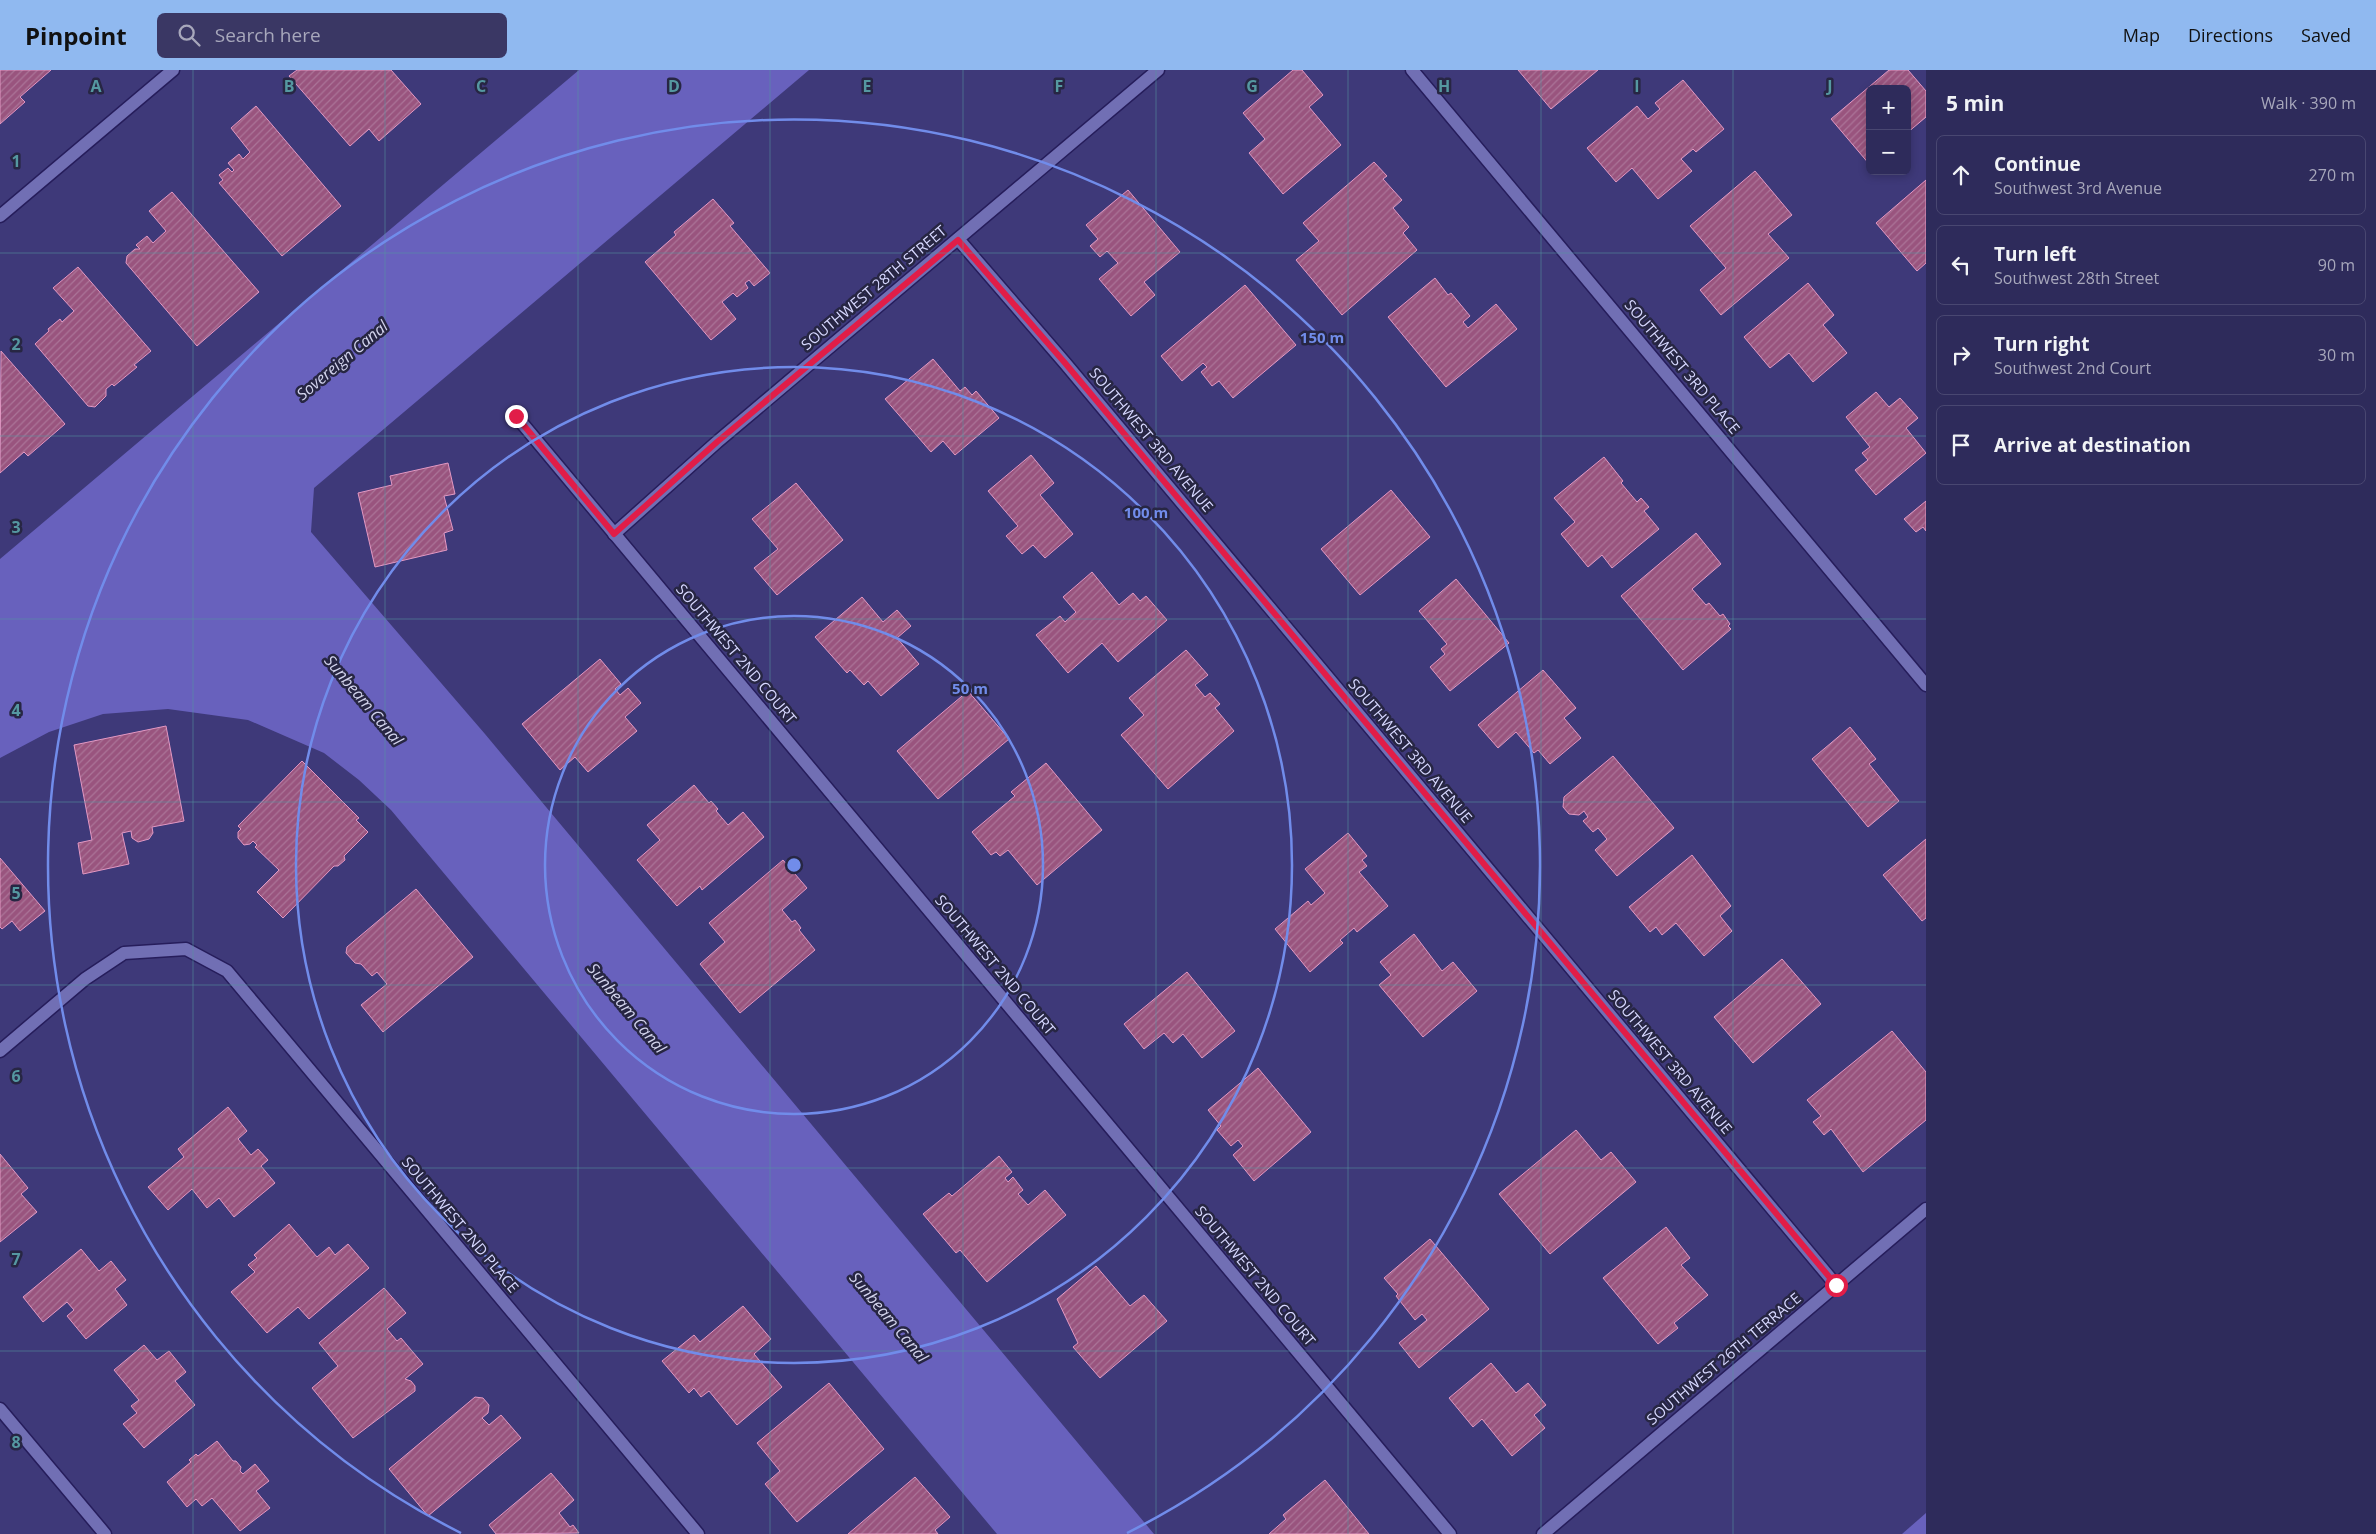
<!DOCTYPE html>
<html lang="en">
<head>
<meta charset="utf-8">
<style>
  :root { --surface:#2e2b5b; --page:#3a3764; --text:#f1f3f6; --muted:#a7a7bb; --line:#494771; --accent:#90b9f0 }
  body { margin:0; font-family:"Open Sans",sans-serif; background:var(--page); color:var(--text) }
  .controls { position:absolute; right:15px; top:15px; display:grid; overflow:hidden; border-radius:8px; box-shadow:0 2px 8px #0003 }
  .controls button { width:45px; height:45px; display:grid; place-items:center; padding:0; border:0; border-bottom:1px solid var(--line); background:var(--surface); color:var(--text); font:25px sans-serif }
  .stop { position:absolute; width:15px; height:15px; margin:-11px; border:4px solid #e11d48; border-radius:50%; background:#fff }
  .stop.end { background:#e11d48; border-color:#fff; box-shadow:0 1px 5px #0008 }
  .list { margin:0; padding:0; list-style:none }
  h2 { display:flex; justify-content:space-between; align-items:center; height:65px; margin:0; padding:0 20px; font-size:21px }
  h2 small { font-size:16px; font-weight:400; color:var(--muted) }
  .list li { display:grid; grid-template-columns:32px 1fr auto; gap:15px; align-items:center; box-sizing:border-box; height:80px; margin:0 10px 10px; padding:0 10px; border:1px solid var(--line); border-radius:8px }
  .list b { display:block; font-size:19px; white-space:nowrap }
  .list p { margin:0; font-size:16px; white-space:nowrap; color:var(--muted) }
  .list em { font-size:16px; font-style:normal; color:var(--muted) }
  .icon { flex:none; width:28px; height:28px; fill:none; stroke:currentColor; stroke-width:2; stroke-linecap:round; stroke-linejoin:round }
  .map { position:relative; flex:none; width:1926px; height:1464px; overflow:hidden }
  header { display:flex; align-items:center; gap:30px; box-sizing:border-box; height:70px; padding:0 25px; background:var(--accent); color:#111 }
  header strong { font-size:24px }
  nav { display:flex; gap:28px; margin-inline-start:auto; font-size:18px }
  .search { width:350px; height:45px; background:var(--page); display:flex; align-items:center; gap:12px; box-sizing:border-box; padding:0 18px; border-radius:8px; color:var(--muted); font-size:19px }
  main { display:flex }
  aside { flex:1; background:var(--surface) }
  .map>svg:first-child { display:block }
</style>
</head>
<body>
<header>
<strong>Pinpoint</strong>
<div class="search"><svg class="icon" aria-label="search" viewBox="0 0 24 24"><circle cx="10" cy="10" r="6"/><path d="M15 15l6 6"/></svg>Search here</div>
<nav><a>Map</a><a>Directions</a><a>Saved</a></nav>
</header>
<main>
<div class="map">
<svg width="1926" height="1464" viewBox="0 0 1926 1464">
  <defs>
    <pattern id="building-hatch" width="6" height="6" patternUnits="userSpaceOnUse" patternTransform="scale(1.25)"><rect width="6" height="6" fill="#99547e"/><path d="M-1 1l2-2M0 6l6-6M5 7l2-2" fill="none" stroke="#ab7498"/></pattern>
  </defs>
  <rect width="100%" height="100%" fill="#3e3979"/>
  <g fill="#6861bd">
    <polygon points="579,0 809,0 314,418 311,462 485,664 1154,1464 997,1464 391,740 359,710 324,683 248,650 168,639 103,644 49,662 0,688 0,489"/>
    <polygon points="1926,1443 1926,1464 1902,1464"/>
  </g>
  <g fill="url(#building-hatch)" stroke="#e398c3">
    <polygon points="0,0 51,0 20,27 25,32 0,54"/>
    <polygon points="297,0 391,0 421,34 379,71 369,59 350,76 289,6"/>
    <polygon points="1293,0 1302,0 1323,25 1309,37 1341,75 1283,124 1249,83 1265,69 1243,43"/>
    <polygon points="1518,0 1598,0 1551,39"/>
    <polygon points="1889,0 1908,0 1926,21 1926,47 1907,63 1907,19 1870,19 1870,95 1831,49"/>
    <polygon points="1683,10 1724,59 1696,82 1693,79 1681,89 1692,101 1658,129 1632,98 1616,112 1587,78 1637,36 1648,49 1660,39 1655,33"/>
    <polygon points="256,36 341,136 282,186 219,113 223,110 219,105 228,98 232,102 234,100 228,93 239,84 243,89 250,82 231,58"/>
    <polygon points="1374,92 1387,106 1383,109 1402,130 1393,138 1409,157 1403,163 1417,180 1342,245 1296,190 1319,171 1303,153"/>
    <polygon points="1755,101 1792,145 1768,164 1789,188 1721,245 1700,220 1726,198 1690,156"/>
    <polygon points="1926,110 1926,193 1917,201 1876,153"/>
    <polygon points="1128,120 1180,182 1144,212 1155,225 1131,246 1099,209 1118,193 1107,181 1100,187 1090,176 1098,169 1086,155"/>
    <polygon points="172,122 259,222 197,276 126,193 127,186 135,179 140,179 136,175 147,166 153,173 166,161 149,141"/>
    <polygon points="713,129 734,153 730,156 770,203 754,216 749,210 745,213 748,218 737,227 733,223 722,232 736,249 711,270 645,192 676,165 674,162"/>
    <polygon points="78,197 151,281 134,295 137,297 114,316 112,314 106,319 106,326 95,337 88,336 35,274 49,261 48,259 60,249 62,252 74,241 53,218"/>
    <polygon points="1435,208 1448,225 1451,223 1470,246 1463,252 1468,258 1496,234 1517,259 1446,317 1388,247"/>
    <polygon points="1808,213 1834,245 1823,255 1847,283 1813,312 1789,283 1770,298 1744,267"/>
    <polygon points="1245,215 1296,275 1233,328 1219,311 1212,316 1201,302 1207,297 1203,293 1182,311 1161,286"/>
    <polygon points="1,281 65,354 28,386 24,382 0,403"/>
    <polygon points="933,289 960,321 965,317 972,325 976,321 999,348 955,385 943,371 931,382 885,329"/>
    <polygon points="1876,322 1889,337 1900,328 1918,348 1906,358 1926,383 1876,425 1855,400 1868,390 1862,383 1870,377 1846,347"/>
    <polygon points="1031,385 1054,413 1040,425 1073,464 1045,488 1033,475 1022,484 1006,466 1018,456 988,421"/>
    <polygon points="1604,387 1623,411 1621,413 1637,432 1641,428 1649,437 1644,441 1659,459 1612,498 1602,485 1588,497 1561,464 1575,452 1554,428"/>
    <polygon points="448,393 455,424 444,426 453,460 444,463 447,480 375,497 358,423 392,415 390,406"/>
    <polygon points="796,413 843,470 777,525 754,498 778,479 752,449"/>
    <polygon points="1391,420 1430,467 1360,525 1321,479"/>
    <polygon points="1926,431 1926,461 1923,457 1916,462 1904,449"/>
    <polygon points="1696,463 1721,494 1692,519 1706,535 1709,533 1720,546 1723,544 1730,554 1728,556 1731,559 1683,600 1621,526"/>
    <polygon points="1092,502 1119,535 1133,523 1140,531 1146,526 1167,550 1118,592 1102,573 1068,603 1036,565 1060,546 1065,552 1076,542 1063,527"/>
    <polygon points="1456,509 1509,573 1450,621 1430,597 1445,584 1441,579 1447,574 1419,541"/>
    <polygon points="862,527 883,552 897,540 911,556 897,568 919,594 881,626 868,611 864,615 850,600 847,603 815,567"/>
    <polygon points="1186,580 1208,605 1195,615 1205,627 1210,623 1220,634 1215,638 1234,661 1168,719 1121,665 1144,645 1129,628"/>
    <polygon points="600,589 621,614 615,619 620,625 628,618 641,633 625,647 637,661 588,702 575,687 560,700 522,654"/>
    <polygon points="1543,600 1576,638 1564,648 1581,668 1550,694 1538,680 1534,683 1516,662 1498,678 1478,655"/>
    <polygon points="968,621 1009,669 938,729 897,681"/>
    <polygon points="166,656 184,751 152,757 153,763 149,769 138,772 132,768 131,761 122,763 129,794 83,804 78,773 92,770 74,675"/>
    <polygon points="1850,657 1876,689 1869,694 1899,731 1868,757 1812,689"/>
    <polygon points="1613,686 1674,758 1617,806 1595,780 1607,769 1598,758 1593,762 1583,751 1588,747 1584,741 1579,745 1569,744 1563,737 1564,727"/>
    <polygon points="302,691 359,748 356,750 368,762 344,786 345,790 338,796 334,796 283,848 257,822 279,800 255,777 257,775 253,771 250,774 244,775 238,768 238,762 241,759 238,756"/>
    <polygon points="1046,693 1102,760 1037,815 1008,780 1000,786 996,782 991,785 972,762 1015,726 1011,722"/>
    <polygon points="694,715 709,733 711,731 718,739 716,741 728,755 743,742 764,767 702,820 700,816 677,836 637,790 660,770 647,755"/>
    <polygon points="1348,763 1367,786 1362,790 1367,796 1359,802 1388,836 1357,862 1354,858 1340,870 1343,873 1310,902 1275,859 1308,831 1311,835 1325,823 1305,799"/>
    <polygon points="1926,769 1926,848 1922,851 1883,805"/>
    <polygon points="1692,785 1731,836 1720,846 1732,861 1704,886 1676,853 1662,865 1656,857 1650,862 1629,837"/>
    <polygon points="0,788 45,841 20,861 12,851 2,859 0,857"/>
    <polygon points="783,790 807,818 782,840 792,852 795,850 801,858 799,860 815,880 740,943 700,894 725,872 709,853"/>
    <polygon points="416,819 473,887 383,962 361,935 387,914 377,902 372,906 361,894 355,893 346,883 347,877"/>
    <polygon points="1414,864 1442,901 1453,892 1477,921 1423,967 1379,915 1391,905 1380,892"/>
    <polygon points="1782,889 1821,934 1753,993 1714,947"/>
    <polygon points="1187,902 1235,961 1202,988 1183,964 1173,973 1164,963 1144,979 1124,954"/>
    <polygon points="1892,961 1926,1002 1926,1050 1863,1102 1831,1059 1824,1065 1813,1052 1821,1046 1807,1030"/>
    <polygon points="1258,998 1311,1062 1254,1111 1233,1085 1243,1076 1238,1070 1231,1076 1217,1060 1221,1056 1208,1040"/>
    <polygon points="228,1037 247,1061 238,1069 251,1085 258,1079 268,1090 261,1096 275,1113 234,1147 219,1128 207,1138 192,1119 168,1140 148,1117 184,1087 178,1079"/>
    <polygon points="1576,1060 1601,1090 1611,1082 1636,1112 1550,1184 1499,1124"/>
    <polygon points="0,1084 28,1118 21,1124 37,1142 0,1172"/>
    <polygon points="999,1086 1012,1102 1005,1108 1008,1112 1013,1107 1023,1120 1018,1124 1028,1135 1045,1120 1066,1145 987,1212 960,1180 956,1183 923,1144 949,1123 952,1126"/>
    <polygon points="289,1154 317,1187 329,1177 335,1185 348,1174 369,1198 309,1249 298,1237 267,1263 231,1222 255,1202 248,1195 257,1188 254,1185"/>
    <polygon points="1666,1157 1690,1188 1681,1195 1708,1225 1674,1253 1678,1258 1658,1274 1603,1208"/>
    <polygon points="1430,1169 1489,1239 1419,1298 1399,1273 1427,1250 1422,1244 1415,1250 1396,1226 1398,1224 1384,1208"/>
    <polygon points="81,1179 99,1201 111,1191 126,1210 115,1219 127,1235 86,1269 67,1246 74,1240 67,1232 43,1252 23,1227"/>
    <polygon points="1096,1196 1130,1236 1144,1225 1167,1251 1100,1308 1073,1277 1078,1273 1057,1229"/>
    <polygon points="384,1218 406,1243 387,1259 397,1271 401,1268 423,1294 405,1309 411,1311 415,1316 415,1321 353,1368 312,1318 338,1296 319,1273"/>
    <polygon points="743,1236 771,1269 754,1284 782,1317 737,1355 709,1321 701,1327 694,1318 689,1323 662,1291 694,1265 700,1272"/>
    <polygon points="144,1275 157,1290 169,1281 186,1302 175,1311 195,1335 144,1378 123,1354 137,1343 131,1336 139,1330 114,1300"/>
    <polygon points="1491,1293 1516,1323 1528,1313 1546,1335 1534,1345 1545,1358 1512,1386 1482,1349 1473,1357 1449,1328"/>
    <polygon points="829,1313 884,1379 797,1452 765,1414 780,1401 757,1373"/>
    <polygon points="475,1327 483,1328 489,1335 488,1343 482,1348 489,1355 501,1345 521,1368 428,1446 389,1399"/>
    <polygon points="217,1371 233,1391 236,1391 241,1397 240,1401 243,1404 255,1394 269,1411 256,1421 270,1438 240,1461 212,1428 202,1436 196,1429 187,1437 167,1412 191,1392 189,1390 196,1384 198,1386"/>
    <polygon points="551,1403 574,1430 559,1443 570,1457 573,1455 579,1463 496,1464 489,1455"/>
    <polygon points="915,1407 950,1447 935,1460 938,1464 848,1464"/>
    <polygon points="1325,1410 1369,1464 1269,1464 1286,1449 1283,1445"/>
  </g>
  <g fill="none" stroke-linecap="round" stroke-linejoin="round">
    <g stroke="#261d5b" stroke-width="15">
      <g id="minor">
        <polyline points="1412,0 1926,615"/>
        <polyline points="0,146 173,0"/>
        <polyline points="958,169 1065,293 1836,1215"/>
        <polyline points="516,346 1450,1464"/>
        <polyline points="614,464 717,372 1158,0"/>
        <polyline points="0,981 85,909 124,883 186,879 227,901 698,1464"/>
        <polyline points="0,1339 105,1464"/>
        <polyline points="1543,1464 1926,1139"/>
      </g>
    </g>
    <use href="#minor" stroke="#716fb4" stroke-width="12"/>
  </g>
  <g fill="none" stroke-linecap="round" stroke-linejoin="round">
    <polyline stroke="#e11d48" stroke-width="6" points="516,346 614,464 717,372 958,170 1065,293 1836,1215"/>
  </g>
  <path fill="none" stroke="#5598a1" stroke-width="1" stroke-opacity="0.55" d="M 193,0 L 193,1464M 385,0 L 385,1464M 578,0 L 578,1464M 770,0 L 770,1464M 963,0 L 963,1464M 1156,0 L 1156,1464M 1348,0 L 1348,1464M 1541,0 L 1541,1464M 1733,0 L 1733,1464M 0,183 L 1926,183M 0,366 L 1926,366M 0,549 L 1926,549M 0,732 L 1926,732M 0,915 L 1926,915M 0,1098 L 1926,1098M 0,1281 L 1926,1281"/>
  <g fill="none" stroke="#718cea" stroke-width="2.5">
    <circle cx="794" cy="795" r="249"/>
    <circle cx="794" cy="795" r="498"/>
    <path d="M461 1463A746 746 0 1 1 1127 1463"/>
  </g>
  <g text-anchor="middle" stroke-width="5" stroke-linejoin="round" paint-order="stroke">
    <g font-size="15" fill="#d7d8ff" stroke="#272643">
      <text transform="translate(874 218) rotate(-40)" y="5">SOUTHWEST 28TH STREET</text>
      <text transform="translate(1682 297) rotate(50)" y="5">SOUTHWEST 3RD PLACE</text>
      <text transform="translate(1151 370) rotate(50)" y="5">SOUTHWEST 3RD AVENUE</text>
      <text transform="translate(736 584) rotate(50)" y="5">SOUTHWEST 2ND COURT</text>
      <text transform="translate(1410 681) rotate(50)" y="5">SOUTHWEST 3RD AVENUE</text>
      <text transform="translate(995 895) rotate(50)" y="5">SOUTHWEST 2ND COURT</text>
      <text transform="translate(1670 992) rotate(50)" y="5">SOUTHWEST 3RD AVENUE</text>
      <text transform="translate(460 1155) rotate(50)" y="5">SOUTHWEST 2ND PLACE</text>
      <text transform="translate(1255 1206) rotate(50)" y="5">SOUTHWEST 2ND COURT</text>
      <text transform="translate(1724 1289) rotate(-40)" y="5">SOUTHWEST 26TH TERRACE</text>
    </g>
    <g font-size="16" font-style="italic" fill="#d2d3ec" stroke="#272643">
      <text transform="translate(342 290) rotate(-40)" y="6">Sovereign Canal</text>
      <text transform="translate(364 630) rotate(50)" y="6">Sunbeam Canal</text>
      <text transform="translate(627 938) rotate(50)" y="6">Sunbeam Canal</text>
      <text transform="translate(889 1247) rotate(50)" y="6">Sunbeam Canal</text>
    </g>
  </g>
  <g font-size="16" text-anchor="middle" font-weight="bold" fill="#5598a1" stroke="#272643" stroke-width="5" stroke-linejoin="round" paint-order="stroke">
    <text x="96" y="22">A</text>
    <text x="289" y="22">B</text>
    <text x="481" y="22">C</text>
    <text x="674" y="22">D</text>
    <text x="867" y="22">E</text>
    <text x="1059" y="22">F</text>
    <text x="1252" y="22">G</text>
    <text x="1444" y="22">H</text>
    <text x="1637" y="22">I</text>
    <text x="1830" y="22">J</text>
    <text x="16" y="97">1</text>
    <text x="16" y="280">2</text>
    <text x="16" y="463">3</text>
    <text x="16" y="646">4</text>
    <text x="16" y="829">5</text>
    <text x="16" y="1012">6</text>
    <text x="16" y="1195">7</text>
    <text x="16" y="1378">8</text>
  </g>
  <circle cx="794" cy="795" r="8" fill="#718cea" stroke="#272643" stroke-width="2.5"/>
  <g font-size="15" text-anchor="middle" font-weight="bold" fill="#718cea" stroke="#272643" stroke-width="5" stroke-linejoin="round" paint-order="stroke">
    <text x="1322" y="273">150 m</text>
    <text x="1146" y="448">100 m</text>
    <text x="970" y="624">50 m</text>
  </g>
</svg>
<div class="controls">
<button>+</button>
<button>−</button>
</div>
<div class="stop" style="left:1836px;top:1215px"></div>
<div class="stop end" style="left:516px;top:346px"></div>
</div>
<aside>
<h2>5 min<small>Walk · 390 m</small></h2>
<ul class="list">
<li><svg class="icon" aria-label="ahead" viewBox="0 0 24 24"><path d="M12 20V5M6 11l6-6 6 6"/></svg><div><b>Continue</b><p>Southwest 3rd Avenue</p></div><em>270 m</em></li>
<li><svg class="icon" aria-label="left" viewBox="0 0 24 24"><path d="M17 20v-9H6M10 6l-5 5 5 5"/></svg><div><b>Turn left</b><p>Southwest 28th Street</p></div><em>90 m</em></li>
<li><svg class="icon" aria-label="right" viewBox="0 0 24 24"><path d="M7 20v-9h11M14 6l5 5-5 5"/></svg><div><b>Turn right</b><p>Southwest 2nd Court</p></div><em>30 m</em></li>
<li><svg class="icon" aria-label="arrive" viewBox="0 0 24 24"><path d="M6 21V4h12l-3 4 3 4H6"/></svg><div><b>Arrive at destination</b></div></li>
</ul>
</aside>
</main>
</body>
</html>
